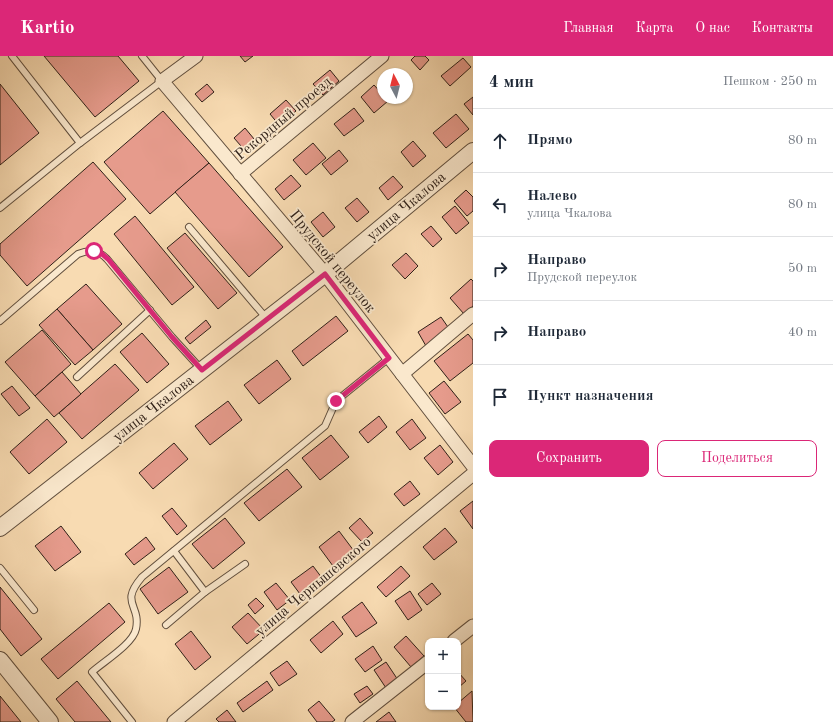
<!DOCTYPE html>
<html lang="ru">
<head>
<meta charset="utf-8">
<style>
  :root { --surface:#fff; --page:#f2f2f3; --text:#1f2937; --muted:#747a83; --line:#e0e1e3; --accent:#db2777 }
  body { margin:0; font-family:"Old Standard TT",serif; background:var(--page); color:var(--text) }
  .controls { position:absolute; right:12px; bottom:12px; display:grid; overflow:hidden; border-radius:8px; box-shadow:0 1px 3px #0004 }
  .controls button { width:36px; height:36px; display:grid; place-items:center; padding:0; border:0; border-bottom:1px solid var(--line); background:var(--surface); color:var(--text); font:20px sans-serif }
  .compass { position:absolute; left:377px; top:12px; width:36px; height:36px; border-radius:50%; background:var(--surface); box-shadow:0 1px 3px #0004; rotate:353deg }
  .stop { position:absolute; width:12px; height:12px; margin:-9px; border:3px solid #db2777; border-radius:50%; background:#fff }
  .stop.end { background:#db2777; border-color:#fff; box-shadow:0 1px 4px #0008 }
  .list { margin:0; padding:0; list-style:none }
  h2 { display:flex; justify-content:space-between; align-items:center; height:52px; margin:0; padding:0 16px; font-size:17px }
  h2 small { font-size:13px; font-weight:400; color:var(--muted) }
  .list li { display:grid; grid-template-columns:26px 1fr auto; gap:12px; align-items:center; box-sizing:border-box; height:64px; padding:0 16px; border-top:1px solid var(--line) }
  .list b { display:block; font-size:15px; white-space:nowrap }
  .list p { margin:0; font-size:13px; white-space:nowrap; color:var(--muted) }
  .list em { font-size:13px; font-style:normal; color:var(--muted) }
  .actions { display:flex; gap:8px; padding:12px 16px }
  .actions a { flex:1; padding:9px 0; border:1px solid var(--accent); border-radius:8px; text-align:center; font-size:14px; color:var(--accent) }
  .actions .main { background:var(--accent); color:#fff }
  .icon { flex:none; width:22px; height:22px; fill:none; stroke:currentColor; stroke-width:2; stroke-linecap:round; stroke-linejoin:round }
  .map { position:relative; flex:none; width:473px; height:666px; overflow:hidden }
  header { display:flex; align-items:center; gap:24px; box-sizing:border-box; height:56px; padding:0 20px; background:var(--accent); color:#fff }
  header strong { font-size:19px }
  nav { display:flex; gap:22px; margin-inline-start:auto; font-size:14px }
  main { display:flex }
  aside { flex:1; background:var(--surface) }
  .map>svg:first-child { display:block }
</style>
</head>
<body>
<header>
<strong>Kartio</strong>
<nav><a>Главная</a><a>Карта</a><a>О нас</a><a>Контакты</a></nav>
</header>
<main>
<div class="map">
<svg width="473" height="666" viewBox="0 0 473 666">
  <rect width="100%" height="100%" fill="#f8dbb2"/>
  <filter id="stains"><feTurbulence type="fractalNoise" baseFrequency=".005" numOctaves="4"/><feColorMatrix values="0 0 0 0 .2 0 0 0 0 .09 0 0 0 0 .02 0 0 0 .5 -.17"/></filter>
  <radialGradient id="worn" r=".72"><stop offset=".6" stop-color="#630" stop-opacity="0"/><stop offset="1" stop-color="#630" stop-opacity=".3"/></radialGradient>
  <g fill="#e69b8c" stroke="#2f2018">
    <polygon points="44,0 118,0 139,25 95,61"/>
    <polygon points="240,0 253,0 245,6"/>
    <polygon points="415,0 425,0 429,4 420,14 411,4"/>
    <polygon points="463,2 471,11 450,30 441,20"/>
    <polygon points="330,14 339,25 323,39 313,28"/>
    <polygon points="0,28 39,77 0,109"/>
    <polygon points="207,28 214,36 202,46 195,38"/>
    <polygon points="374,29 383,39 383,42 388,45 374,57 361,41"/>
    <polygon points="473,41 473,59 464,48"/>
    <polygon points="286,44 296,55 279,69 270,58"/>
    <polygon points="354,52 364,65 344,80 334,68"/>
    <polygon points="163,55 209,107 150,158 104,106"/>
    <polygon points="456,58 469,73 446,92 433,77"/>
    <polygon points="245,72 259,89 248,98 234,82"/>
    <polygon points="413,85 426,100 413,111 401,96"/>
    <polygon points="313,87 326,102 306,119 293,104"/>
    <polygon points="339,94 348,105 331,119 322,108"/>
    <polygon points="93,106 126,143 27,230 0,199 0,188"/>
    <polygon points="209,107 283,191 249,221 175,136"/>
    <polygon points="291,119 301,130 284,144 275,133"/>
    <polygon points="393,120 403,131 388,144 379,132"/>
    <polygon points="466,134 473,141 473,155 467,160 454,145"/>
    <polygon points="357,142 369,156 357,166 345,152"/>
    <polygon points="455,150 469,167 456,178 442,161"/>
    <polygon points="323,156 335,171 323,181 311,166"/>
    <polygon points="135,160 194,231 172,249 114,178"/>
    <polygon points="431,170 442,183 433,191 421,178"/>
    <polygon points="185,177 237,237 218,253 167,192"/>
    <polygon points="406,197 418,210 405,223 392,209"/>
    <polygon points="471,223 473,225 473,250 464,258 450,242"/>
    <polygon points="86,228 122,268 93,294 57,253"/>
    <polygon points="57,253 93,294 75,309 39,269"/>
    <polygon points="336,260 348,275 303,310 292,295"/>
    <polygon points="441,261 450,274 426,290 418,276"/>
    <polygon points="206,264 211,271 190,288 185,282"/>
    <polygon points="42,274 71,308 35,340 5,306"/>
    <polygon points="142,277 169,308 147,327 120,296"/>
    <polygon points="468,278 473,284 473,307 450,325 434,305"/>
    <polygon points="277,304 291,323 259,348 244,329"/>
    <polygon points="115,308 139,334 82,383 59,357"/>
    <polygon points="62,316 81,338 54,361 35,340"/>
    <polygon points="444,325 461,346 445,358 429,337"/>
    <polygon points="12,330 30,352 19,360 1,338"/>
    <polygon points="228,345 242,364 210,389 195,370"/>
    <polygon points="379,360 387,371 368,387 359,376"/>
    <polygon points="47,363 67,386 29,418 10,396"/>
    <polygon points="412,363 426,382 410,394 396,376"/>
    <polygon points="331,379 349,401 320,424 302,402"/>
    <polygon points="174,387 188,403 153,433 139,417"/>
    <polygon points="440,389 453,406 438,419 424,402"/>
    <polygon points="287,413 302,431 259,465 244,447"/>
    <polygon points="410,425 420,438 404,450 394,438"/>
    <polygon points="473,445 473,473 460,455"/>
    <polygon points="172,452 187,470 177,479 162,460"/>
    <polygon points="225,462 245,487 213,513 192,488"/>
    <polygon points="360,462 373,477 362,486 349,472"/>
    <polygon points="61,470 81,496 55,515 35,490"/>
    <polygon points="445,472 457,486 434,504 423,491"/>
    <polygon points="339,475 354,495 333,510 319,491"/>
    <polygon points="146,481 155,493 134,509 125,498"/>
    <polygon points="313,510 325,526 303,542 291,526"/>
    <polygon points="401,510 410,520 386,541 377,531"/>
    <polygon points="169,511 188,536 158,558 140,533"/>
    <polygon points="276,527 290,544 277,554 264,536"/>
    <polygon points="432,527 441,538 427,549 418,538"/>
    <polygon points="0,531 42,583 21,600 0,573"/>
    <polygon points="410,535 422,554 408,564 395,545"/>
    <polygon points="256,542 264,550 255,558 248,549"/>
    <polygon points="362,546 377,567 356,581 342,561"/>
    <polygon points="109,547 125,566 58,623 41,603"/>
    <polygon points="248,557 264,574 247,588 232,571"/>
    <polygon points="333,565 343,578 321,597 310,584"/>
    <polygon points="191,575 211,601 195,614 175,588"/>
    <polygon points="406,580 424,600 411,611 394,591"/>
    <polygon points="373,590 382,604 365,616 355,603"/>
    <polygon points="287,605 297,618 279,630 270,617"/>
    <polygon points="386,606 398,624 386,632 374,614"/>
    <polygon points="458,616 466,625 459,631 458,630"/>
    <polygon points="77,625 111,666 75,666 56,643"/>
    <polygon points="267,625 273,634 243,656 237,647"/>
    <polygon points="367,630 373,638 360,647 354,638"/>
    <polygon points="472,635 473,666 466,666 454,651 458,651 458,647"/>
    <polygon points="0,640 21,666 0,666"/>
    <polygon points="319,645 335,664 332,666 317,666 308,654"/>
    <polygon points="227,654 236,666 219,666 216,663"/>
    <polygon points="389,656 396,666 376,666"/>
  </g>
  <g fill="none" stroke-linecap="round" stroke-linejoin="round">
    <g stroke="#614f3e" stroke-width="8">
      <g id="service">
        <polyline points="12,0 80,87"/>
        <polyline points="0,152 80,87 162,25 142,0"/>
        <polyline points="189,171 267,263"/>
        <path d="M 0,265 L 78,198 C 90,193 99,194 107,203 L 172,281 L 202,314"/>
        <polyline points="77,321 150,254"/>
        <polyline points="174,495 205,536 245,508"/>
        <polyline points="0,512 34,554"/>
        <polyline points="166,569 205,536"/>
        <path d="M 132,666 L 92,616 C 103,606 133,588 136,573 C 141,548 119,548 142,521 L 325,370 L 336,345 L 389,302"/>
      </g>
    </g>
    <g stroke="#614f3e" stroke-width="15">
      <g id="minor">
        <polyline points="196,0 162,25 325,218 473,410"/>
        <polyline points="240,118 382,0"/>
        <polyline points="402,318 473,258"/>
        <polyline points="454,585 473,570"/>
        <polyline points="174,666 473,418"/>
        <polyline points="352,666 428,606"/>
      </g>
    </g>
    <g stroke="#614f3e" stroke-width="18">
      <g id="tertiary">
        <polyline points="0,472 325,218 473,95"/>
        <polyline points="0,604 50,666"/>
      </g>
    </g>
    <use href="#service" stroke="#fae8cd" stroke-width="6"/>
    <use href="#minor" stroke="#fae8cd" stroke-width="13"/>
    <use href="#tertiary" stroke="#fae8cd" stroke-width="16"/>
  </g>
  <g fill="none" stroke-linecap="round" stroke-linejoin="round">
    <polyline stroke="#db2777" stroke-width="5" points="94,195 101,197 108,203 172,281 202,314 325,218 389,302 336,345"/>
  </g>
  <g text-anchor="middle" stroke-width="3.5" stroke-linejoin="round" paint-order="stroke">
    <g font-size="15" fill="#2f2018" stroke="#fae8cd">
      <text transform="translate(283 62) rotate(-40)" y="5">Рекордный проезд</text>
      <text transform="translate(406 150) rotate(-40)" y="5">улица Чкалова</text>
      <text transform="translate(333 205) rotate(51)" y="5">Прудской переулок</text>
      <text transform="translate(153 352) rotate(-38)" y="5">улица Чкалова</text>
      <text transform="translate(313 530) rotate(-40)" y="5">улица Чернышевского</text>
    </g>
  </g>
  <rect width="100%" height="100%" filter="url(#stains)"/>
  <rect width="100%" height="100%" fill="url(#worn)"/>
</svg>
<div class="controls">
<button>+</button>
<button>−</button>
</div>
<svg class="compass" viewBox="-18 -18 36 36"><path d="M0-13l5 13h-10z" fill="#e53935"/><path d="M0 13l5-13h-10z" fill="#747a83"/></svg>
<div class="stop" style="left:94px;top:195px"></div>
<div class="stop end" style="left:336px;top:345px"></div>
</div>
<aside>
<h2>4 мин<small>Пешком · 250 m</small></h2>
<ul class="list">
<li><svg class="icon" aria-label="ahead" viewBox="0 0 24 24"><path d="M12 20V5M6 11l6-6 6 6"/></svg><div><b>Прямо</b></div><em>80 m</em></li>
<li><svg class="icon" aria-label="left" viewBox="0 0 24 24"><path d="M17 20v-9H6M10 6l-5 5 5 5"/></svg><div><b>Налево</b><p>улица Чкалова</p></div><em>80 m</em></li>
<li><svg class="icon" aria-label="right" viewBox="0 0 24 24"><path d="M7 20v-9h11M14 6l5 5-5 5"/></svg><div><b>Направо</b><p>Прудской переулок</p></div><em>50 m</em></li>
<li><svg class="icon" aria-label="right" viewBox="0 0 24 24"><path d="M7 20v-9h11M14 6l5 5-5 5"/></svg><div><b>Направо</b></div><em>40 m</em></li>
<li><svg class="icon" aria-label="arrive" viewBox="0 0 24 24"><path d="M6 21V4h12l-3 4 3 4H6"/></svg><div><b>Пункт назначения</b></div></li>
</ul>
<div class="actions"><a class="main">Сохранить</a><a>Поделиться</a></div>
</aside>
</main>
</body>
</html>
